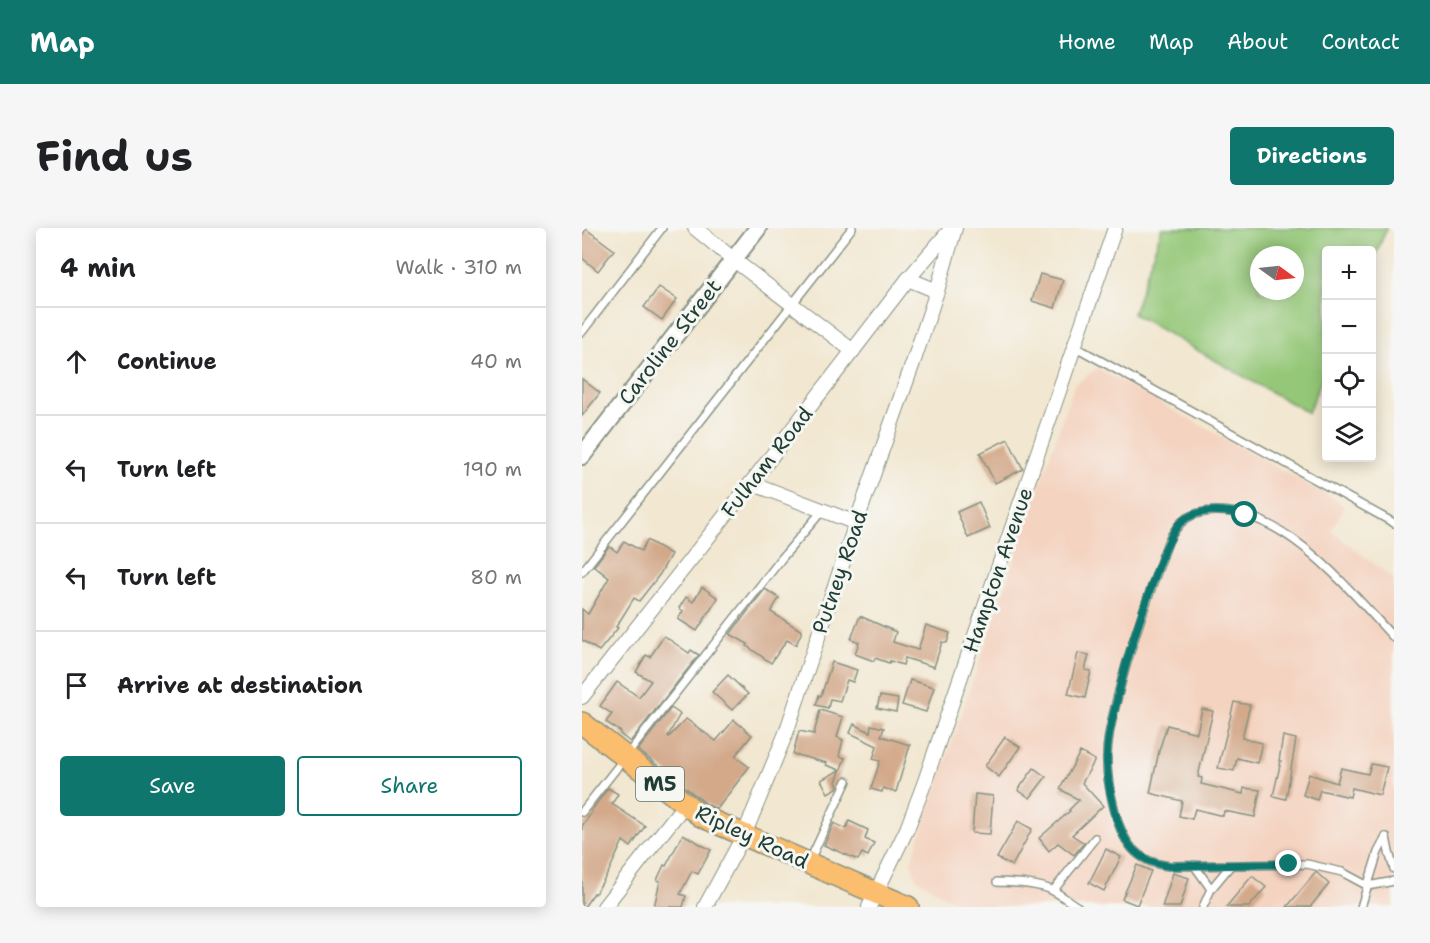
<!DOCTYPE html>
<html lang="en">
<head>
<meta charset="utf-8">
<style>
  :root { --surface:#fff; --page:#f6f6f6; --text:#202124; --muted:#757577; --line:#e0e0e0; --accent:#0f766e }
  body { margin:0; font-family:"Shantell Sans",sans-serif; background:var(--page); color:var(--text) }
  .controls { position:absolute; right:18px; top:18px; display:grid; overflow:hidden; border-radius:6px; box-shadow:0 3px 15px #0003 }
  .controls button { width:54px; height:54px; display:grid; place-items:center; padding:0; border:0; border-bottom:2px solid var(--line); background:var(--surface); color:var(--text); font:30px sans-serif }
  .compass { position:absolute; left:668px; top:18px; width:54px; height:54px; border-radius:50%; background:var(--surface); box-shadow:0 3px 15px #0003; rotate:105deg }
  .stop { position:absolute; width:18px; height:18px; margin:-14px; border:4px solid #0f766e; border-radius:50%; background:#fff }
  .stop.end { background:#0f766e; border-color:#fff; box-shadow:0 2px 6px #0008 }
  .list { margin:0; padding:0; list-style:none }
  h2 { display:flex; justify-content:space-between; align-items:center; height:78px; margin:0; padding:0 24px; font-size:26px }
  h2 small { font-size:20px; font-weight:400; color:var(--muted) }
  .list li { display:grid; grid-template-columns:39px 1fr auto; gap:18px; align-items:center; box-sizing:border-box; height:108px; padding:0 24px; border-top:2px solid var(--line) }
  .list b { display:block; font-size:22px; white-space:nowrap }
  .list em { font-size:20px; font-style:normal; color:var(--muted) }
  .actions { display:flex; gap:12px; padding:18px 24px }
  .actions a { flex:1; padding:14px 0; border:2px solid var(--accent); border-radius:6px; text-align:center; font-size:21px; color:var(--accent) }
  .actions .main { background:var(--accent); color:#fff }
  .icon { flex:none; width:33px; height:33px; fill:none; stroke:currentColor; stroke-width:2; stroke-linecap:round; stroke-linejoin:round }
  .map { position:relative; flex:none; width:812px; height:679px; overflow:hidden; border-radius:6px }
  header { display:flex; align-items:center; gap:36px; box-sizing:border-box; height:84px; padding:0 30px; background:var(--accent); color:#fff }
  header strong { font-size:28px }
  nav { display:flex; gap:33px; margin-inline-start:auto; font-size:21px }
  .intro { display:flex; align-items:center; justify-content:space-between; box-sizing:border-box; height:144px; padding:0 36px }
  h1 { margin:0; font-size:42px }
  .button { padding:15px 27px; border-radius:6px; background:var(--accent); color:#fff; font-size:21px; font-weight:700 }
  main { display:flex; gap:36px; padding:0 36px }
  aside { flex:1; background:var(--surface); border-radius:6px; box-shadow:0 3px 15px #0003 }
  .map>svg:first-child { display:block }
</style>
</head>
<body>
<header>
<strong>Map</strong>
<nav><a>Home</a><a>Map</a><a>About</a><a>Contact</a></nav>
</header>
<div class="intro"><h1>Find us</h1><a class="button">Directions</a></div>
<main>
<aside>
<h2>4 min<small>Walk · 310 m</small></h2>
<ul class="list">
<li><svg class="icon" aria-label="ahead" viewBox="0 0 24 24"><path d="M12 20V5M6 11l6-6 6 6"/></svg><div><b>Continue</b></div><em>40 m</em></li>
<li><svg class="icon" aria-label="left" viewBox="0 0 24 24"><path d="M17 20v-9H6M10 6l-5 5 5 5"/></svg><div><b>Turn left</b></div><em>190 m</em></li>
<li><svg class="icon" aria-label="left" viewBox="0 0 24 24"><path d="M17 20v-9H6M10 6l-5 5 5 5"/></svg><div><b>Turn left</b></div><em>80 m</em></li>
<li><svg class="icon" aria-label="arrive" viewBox="0 0 24 24"><path d="M6 21V4h12l-3 4 3 4H6"/></svg><div><b>Arrive at destination</b></div></li>
</ul>
<div class="actions"><a class="main">Save</a><a>Share</a></div>
</aside>
<div class="map">
<svg width="812" height="679" viewBox="0 0 812 679">
  <rect width="100%" height="100%" fill="#f6f6f2"/>
  <filter id="ink" filterUnits="userSpaceOnUse"><feTurbulence type="fractalNoise" baseFrequency=".0167" numOctaves="2"/><feDisplacementMap in="SourceGraphic" scale="12" xChannelSelector="R" yChannelSelector="G"/><feConvolveMatrix kernelMatrix="1 2 1 2 8 2 1 2 1" color-interpolation-filters="sRGB"/></filter>
  <filter id="wash" filterUnits="userSpaceOnUse"><feTurbulence type="fractalNoise" baseFrequency=".008" numOctaves="4" result="noise"/><feDisplacementMap in="SourceGraphic" scale="24" xChannelSelector="R" yChannelSelector="G"/><feGaussianBlur stdDeviation="1.35" result="paint"/><feColorMatrix in="noise" values="0 0 0 0 0 0 0 0 0 0 0 0 0 0 0 0 0 1.4 0 .05"/><feComposite in="paint" operator="in"/></filter>
  <g filter="url(#wash)">
    <rect width="100%" height="100%" fill="#f2e7d0"/>
    <polygon fill="#f4d3c0" points="515,140 754,272 761,278 761,282 749,303 812,351 812,679 382,679 334,651 329,634 492,157"/>
    <path fill="#94c778" stroke="#5a8256" stroke-width="1.5" fill-rule="evenodd" d="M 580,0 L 805,0 L 790,36 L 790,22 L 744,22 L 744,140 L 726,185 L 551,86 ZM 677,27 L 713,27 L 713,63 L 677,63 Z"/>
    <g id="blocks">
      <g fill="#d3a98a">
        <polygon points="4,1 32,22 16,43 0,30 0,7"/>
        <polygon points="458,46 481,52 473,80 450,73"/>
        <polygon points="77,59 95,71 80,92 62,79"/>
        <polygon points="0,151 18,165 0,188"/>
        <polygon points="426,211 441,241 413,255 398,225"/>
        <polygon points="397,274 408,300 386,310 375,284"/>
        <polygon points="65,312 89,326 78,346 57,373 52,370 34,399 36,400 17,423 0,412 0,381 6,386 27,350 12,338 27,318 35,324 42,313 59,323"/>
        <polygon points="120,359 136,370 115,403 96,391 101,383 97,380 104,369 111,374"/>
        <polygon points="183,361 197,370 189,384 220,403 214,417 205,412 189,435 165,418 166,416 148,406"/>
        <polygon points="278,388 314,404 311,414 336,422 344,397 368,405 365,415 360,414 352,439 323,430 321,437 308,433 307,435 293,430 292,433 273,426 277,414 269,411"/>
        <polygon points="82,408 107,425 109,422 117,427 48,514 38,506 39,504 24,494 30,486 18,478 35,454 57,469 69,453 54,444 64,427 68,429"/>
        <polygon points="496,425 507,427 503,442 509,443 503,470 486,466"/>
        <polygon points="250,434 275,442 271,454 265,452 258,473 248,471 246,480 234,477 237,467 239,468"/>
        <polygon points="146,447 166,466 150,482 130,464"/>
        <polygon points="328,452 352,459 344,484 320,477"/>
        <polygon points="298,468 316,471 314,484 295,480"/>
        <polygon points="652,474 668,477 660,510 680,515 675,535 655,530 652,543 636,540"/>
        <polygon points="89,480 98,486 86,508 87,509 104,491 134,513 152,492 170,507 153,528 167,539 135,581 126,577 56,522"/>
        <polygon points="620,481 631,483 616,549 620,550 619,556 661,566 662,560 678,562 673,589 642,583 641,588 613,581 610,591 597,588 600,573 568,565 577,523 585,497 615,505"/>
        <polygon points="238,482 261,489 255,509 261,512 257,528 263,530 254,554 256,558 255,560 246,565 239,552 258,542 244,537 245,535 211,526 217,503 232,506"/>
        <polygon points="272,496 288,504 289,497 302,500 299,508 328,517 314,564 301,560 300,564 289,561 298,533 291,531 295,518 268,505"/>
        <polygon points="701,508 714,511 704,571 691,568 699,533 697,533"/>
        <polygon points="423,509 438,519 417,549 403,538"/>
        <polygon points="498,524 513,532 500,555 521,578 490,607 502,615 492,627 476,615 467,623 457,610 488,583 487,582 497,572 478,561"/>
        <polygon points="789,536 805,539 798,567 770,560 768,569 738,562 735,572 721,567 727,546 755,555 759,540 786,546"/>
        <polygon points="452,540 464,549 448,570 436,562"/>
        <polygon points="26,560 36,566 30,576 63,598 49,619 41,613 26,645 13,666 12,665 2,679 0,679 0,598 10,584 9,583 15,575"/>
        <polygon points="393,566 411,568 408,606 390,605"/>
        <polygon points="267,593 286,602 283,611 292,615 286,628 280,625 276,632 242,617 252,595 264,601"/>
        <polygon points="436,593 450,601 430,638 415,630"/>
        <polygon points="101,606 129,622 116,646 110,643 98,666 104,668 101,679 72,679 78,653 75,652 82,637 84,638"/>
        <polygon points="524,621 539,629 522,663 507,655"/>
        <polygon points="555,637 569,643 555,677 540,671"/>
        <polygon points="734,644 747,656 728,679 705,679"/>
        <polygon points="591,645 607,650 598,679 580,679"/>
        <polygon points="670,648 684,659 667,679 644,679"/>
      </g>
    </g>
  </g>
  <g filter="url(#ink)">
    <use href="#blocks" fill-opacity="0" stroke="#889282" stroke-width="1.5"/>
    <g fill="none" stroke-linecap="round" stroke-linejoin="round">
      <g stroke="#889282" stroke-width="10">
        <g id="service">
          <polyline points="0,104 80,0"/>
          <polyline points="492,118 812,295"/>
          <polyline points="0,344 270,0"/>
          <path d="M 812,410 C 768,363 704,281 633,283 C 607,284 597,292 586,314 C 567,366 548,418 535,471 C 530,492 524,513 525,535 C 525,551 529,568 533,584 C 541,615 554,634 587,638 L 725,636 L 760,644 L 786,658 L 812,653"/>
          <polyline points="0,584 200,330 240,283"/>
          <polyline points="804,609 807,624 812,641"/>
          <polyline points="227,634 265,553"/>
          <polyline points="612,637 629,661 621,679"/>
          <path d="M 415,654 C 433,655 454,655 472,663 C 480,668 488,674 496,679"/>
          <polyline points="629,661 649,637"/>
          <polyline points="471,663 513,610"/>
          <polyline points="779,679 796,624 804,609"/>
        </g>
      </g>
      <g stroke="#889282" stroke-width="16">
        <g id="minor">
          <polyline points="113,0 152,32 271,123"/>
          <polyline points="326,51 355,63"/>
          <polyline points="169,255 274,295"/>
          <polyline points="0,469 169,255 326,51 370,0"/>
          <polyline points="22,679 103,576"/>
          <polyline points="123,679 162,607 204,505 274,295 332,132 355,63 373,0"/>
          <polyline points="287,679 325,601 342,556 533,0"/>
        </g>
      </g>
      <g stroke="#889282" stroke-width="20">
        <polyline id="tertiary" points="0,228 176,0"/>
      </g>
      <g stroke="#889282" stroke-width="24">
        <polyline id="primary" points="0,495 119,588 326,679"/>
      </g>
      <use href="#service" stroke="#fff" stroke-width="7"/>
      <use href="#minor" stroke="#fff" stroke-width="14"/>
      <use href="#tertiary" stroke="#fff" stroke-width="16"/>
      <use href="#primary" stroke="#fbbd6e" stroke-width="21"/>
    </g>
  </g>
  <g fill="none" stroke-linecap="round" stroke-linejoin="round" filter="url(#ink)">
    <path stroke="#0f766e" stroke-width="8" d="M 663,287 C 643,282 614,279 598,295 C 585,309 572,352 565,371 C 553,405 542,440 534,476 C 529,496 524,515 525,535 C 525,552 529,568 533,584 C 541,615 554,634 587,638 L 707,636"/>
  </g>
  <g text-anchor="middle" stroke-width="6" stroke-linejoin="round" paint-order="stroke">
    <rect fill="#f6f6f2" stroke="#60746d" stroke-width="1.5" x="54" y="539" width="48" height="34" rx="4.5"/>
    <g font-size="20" font-weight="bold" fill="#1f3d34">
      <text x="78" y="563">M5</text>
    </g>
    <g font-size="21" fill="#1f3d34" stroke="#f6f6f2">
      <text transform="translate(88 114) rotate(-52)" y="7">Caroline Street</text>
      <text transform="translate(185 234) rotate(-52)" y="7">Fulham Road</text>
      <text transform="translate(416 342) rotate(-71)" y="7">Hampton Avenue</text>
      <text transform="translate(258 344) rotate(-71)" y="7">Putney Road</text>
      <text transform="translate(170 609) rotate(25)" y="7">Ripley Road</text>
    </g>
  </g>
</svg>
<div class="controls">
<button>+</button>
<button>−</button>
<button><svg class="icon" aria-label="locate" viewBox="0 0 24 24"><circle cx="12" cy="12" r="6"/><path d="M12 2v4M12 18v4M2 12h4M18 12h4"/></svg></button>
<button><svg class="icon" aria-label="layers" viewBox="0 0 24 24"><path d="M12 4l9 5-9 5-9-5zM3 14l9 5 9-5"/></svg></button>
</div>
<svg class="compass" viewBox="-18 -18 36 36"><path d="M0-13l5 13h-10z" fill="#e53935"/><path d="M0 13l5-13h-10z" fill="#757577"/></svg>
<div class="stop" style="left:663px;top:287px"></div>
<div class="stop end" style="left:707px;top:636px"></div>
</div>
</main>
</body>
</html>
